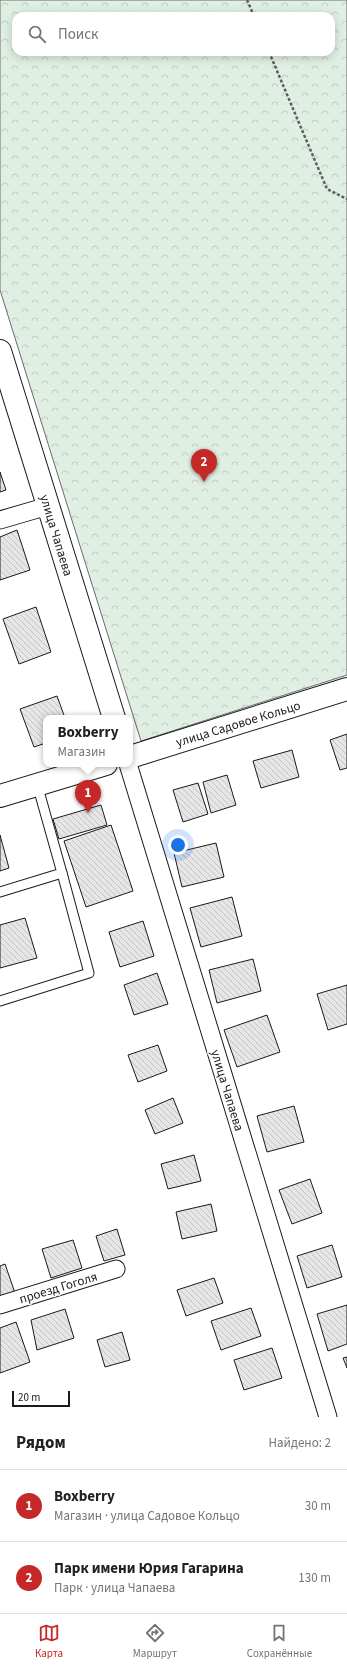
<!DOCTYPE html>
<html lang="ru">
<head>
<meta charset="utf-8">
<style>
  :root { --surface:#fff; --page:#f2f2f2; --text:#202124; --muted:#757577; --line:#e0e0e0; --accent:#c62828 }
  body { margin:0; font-family:"Source Sans 3",sans-serif; background:var(--page); color:var(--text) }
  .scale { position:absolute; left:12px; bottom:10px; width:58px; box-sizing:border-box; padding-left:4px; border:2px solid #1a1a1a; border-top:0; font-size:11px; line-height:14px; white-space:nowrap; color:#1a1a1a; -webkit-text-stroke:3px #fff; paint-order:stroke }
  .you { position:absolute; left:178px; top:845px; width:14px; height:14px; margin:-10px; border:3px solid #fff; border-radius:50%; background:#1a73e8; box-shadow:0 0 0 6px #1a73e833 }
  .badge { display:grid; place-items:center; width:26px; height:26px; border-radius:50%; background:var(--accent); color:#fff; font-size:13px; font-weight:700 }
  .pin { position:absolute; translate:-50% -33px; filter:drop-shadow(0 1px 2px #0008) }
  .pin::after { content:''; position:absolute; top:21px; width:14px; height:12px; background:inherit; clip-path:polygon(0 0,100% 0,50% 100%) }
  .popup { position:absolute; left:43px; top:715px; width:90px; height:52px; box-sizing:border-box; display:grid; place-content:center; border-radius:8px; background:var(--surface); filter:drop-shadow(0 1px 3px #0005); font-size:13px; white-space:nowrap; color:var(--muted) }
  .popup b { font-size:15px; color:var(--text) }
  .popup::after { content:''; position:absolute; left:50%; top:100%; margin-left:-8px; border:8px solid transparent; border-top-color:var(--surface) }
  .list { margin:0; padding:0; list-style:none }
  h2 { display:flex; justify-content:space-between; align-items:center; height:52px; margin:0; padding:0 16px; font-size:17px }
  h2 small { font-size:13px; font-weight:400; color:var(--muted) }
  .list li { display:grid; grid-template-columns:26px 1fr auto; gap:12px; align-items:center; box-sizing:border-box; height:72px; padding:0 16px; border-top:1px solid var(--line) }
  .list b { display:block; font-size:15px; white-space:nowrap }
  .list p { margin:0; font-size:13px; white-space:nowrap; color:var(--muted) }
  .list em { font-size:13px; font-style:normal; color:var(--muted) }
  .icon { flex:none; width:22px; height:22px; fill:none; stroke:currentColor; stroke-width:2; stroke-linecap:round; stroke-linejoin:round }
  .map { position:relative; flex:none; width:347px; height:1417px; overflow:hidden }
  .search { position:absolute; background:var(--surface); box-shadow:0 2px 10px #0003; left:12px; right:12px; top:12px; height:44px; display:flex; align-items:center; gap:10px; box-sizing:border-box; padding:0 14px; border-radius:12px; color:var(--muted); font-size:15px }
  .sheet { height:196px; background:var(--surface) }
  nav { display:flex; justify-content:space-around; align-items:center; box-sizing:border-box; height:56px; border-top:1px solid var(--line); background:var(--surface); font-size:11px; color:var(--muted) }
  nav a { display:grid; justify-items:center; gap:2px }
  nav .on { color:var(--accent) }
  .map>svg:first-child { display:block }
</style>
</head>
<body>
<div class="map">
<svg width="347" height="1417" viewBox="0 0 347 1417">
  <defs>
    <pattern id="park-crowns" width="20" height="18" patternUnits="userSpaceOnUse"><rect width="20" height="18" fill="#e0efe3"/><path d="M2 6a3 3 0 1 1 6 0M12 15a3 3 0 1 1 6 0" fill="none" stroke="#c0ccc2"/></pattern>
    <pattern id="building-back-hatch" width="6" height="6" patternUnits="userSpaceOnUse"><rect width="6" height="6" fill="#e6e6e6"/><path d="M-1 5l2 2M0 0l6 6M5-1l2 2" fill="none" stroke="#c5c5c5"/></pattern>
  </defs>
  <rect width="100%" height="100%" fill="#fff"/>
  <path fill="url(#park-crowns)" stroke="#6a6a6a" fill-rule="evenodd" d="M 0,0 L 347,0 L 347,675 L 141,741 L 0,290 ZM 16,16 L 331,16 L 331,52 L 16,52 Z"/>
  <g fill="url(#building-back-hatch)" stroke="#1a1a1a">
    <polygon points="0,472 6,490 0,492"/>
    <polygon points="17,530 30,570 0,580 0,537"/>
    <polygon points="36,607 51,652 19,664 3,619"/>
    <polygon points="57,696 65,718 46,718 46,743 34,747 20,709"/>
    <polygon points="347,734 347,768 340,770 330,740"/>
    <polygon points="292,750 299,777 261,788 253,761"/>
    <polygon points="227,775 236,805 211,813 203,782"/>
    <polygon points="198,783 208,814 183,822 173,790"/>
    <polygon points="101,805 107,825 59,839 53,819"/>
    <polygon points="111,825 133,891 86,907 64,841"/>
    <polygon points="0,835 9,868 0,871"/>
    <polygon points="216,843 224,877 182,887 174,853"/>
    <polygon points="232,897 242,936 201,947 190,908"/>
    <polygon points="25,918 37,958 0,968 0,925"/>
    <polygon points="143,921 154,956 120,967 109,932"/>
    <polygon points="253,959 261,991 217,1003 209,970"/>
    <polygon points="157,973 168,1004 134,1015 124,985"/>
    <polygon points="347,985 347,1024 328,1030 317,994"/>
    <polygon points="267,1015 280,1052 237,1067 224,1030"/>
    <polygon points="158,1045 167,1071 138,1082 128,1055"/>
    <polygon points="173,1098 183,1123 155,1134 145,1110"/>
    <polygon points="294,1106 304,1142 267,1152 257,1116"/>
    <polygon points="194,1155 201,1181 168,1189 161,1164"/>
    <polygon points="310,1179 322,1213 292,1224 279,1190"/>
    <polygon points="211,1204 217,1231 182,1239 176,1212"/>
    <polygon points="117,1229 125,1255 104,1261 96,1236"/>
    <polygon points="73,1240 82,1268 51,1278 42,1249"/>
    <polygon points="332,1245 342,1277 307,1288 297,1256"/>
    <polygon points="5,1264 15,1293 0,1297 0,1266"/>
    <polygon points="214,1278 223,1303 186,1316 177,1290"/>
    <polygon points="347,1305 347,1344 328,1351 317,1314"/>
    <polygon points="251,1308 261,1336 221,1350 211,1321"/>
    <polygon points="65,1309 74,1338 37,1350 31,1320"/>
    <polygon points="16,1322 30,1362 0,1373 0,1328"/>
    <polygon points="122,1332 130,1360 105,1367 97,1340"/>
    <polygon points="272,1348 282,1378 244,1390 234,1360"/>
    <polygon points="347,1357 347,1368 343,1358"/>
  </g>
  <g fill="none" stroke-linecap="round" stroke-linejoin="round">
    <g stroke="#1a1a1a" stroke-width="11">
      <g id="service">
        <polyline points="0,892 62,873 37,784"/>
        <polyline points="0,1001 89,973 62,873"/>
      </g>
    </g>
    <g stroke="#1a1a1a" stroke-width="19">
      <g id="minor">
        <polyline points="0,520 48,506"/>
        <polyline points="128,764 328,1417"/>
        <polyline points="0,1305 116,1269"/>
      </g>
    </g>
    <g stroke="#1a1a1a" stroke-width="24">
      <polyline id="tertiary" points="0,351 114,718"/>
    </g>
    <g stroke="#1a1a1a" stroke-width="24">
      <g id="secondary">
        <polyline points="130,757 347,689"/>
        <polyline points="0,796 106,764"/>
      </g>
    </g>
    <g stroke="#5f5f5f" stroke-width="2.5" stroke-dasharray="3 2" stroke-linecap="butt">
      <polyline points="247,0 254,16"/>
      <polyline points="269,52 327,189 347,199"/>
    </g>
    <use href="#service" stroke="#fff" stroke-width="9"/>
    <use href="#minor" stroke="#fff" stroke-width="17"/>
    <use href="#tertiary" stroke="#fff" stroke-width="22"/>
    <use href="#secondary" stroke="#fff" stroke-width="22"/>
  </g>
  <g text-anchor="middle" stroke-width="3" stroke-linejoin="round" paint-order="stroke">
    <g font-size="13" fill="#1a1a1a" stroke="#fff">
      <text transform="translate(57 535) rotate(73)" y="5">улица Чапаева</text>
      <text transform="translate(238 723) rotate(-17)" y="5">улица Садовое Кольцо</text>
      <text transform="translate(228 1090) rotate(73)" y="5">улица Чапаева</text>
      <text transform="translate(58 1287) rotate(-17)" y="5">проезд Гоголя</text>
    </g>
  </g>
</svg>
<div class="scale">20 m</div>
<div class="you"></div>
<div class="pin badge" style="left:88px;top:813px">1</div>
<div class="popup"><b>Boxberry</b>Магазин</div>
<div class="pin badge" style="left:204px;top:482px">2</div>
<div class="search"><svg class="icon" aria-label="search" viewBox="0 0 24 24"><circle cx="10" cy="10" r="6"/><path d="M15 15l6 6"/></svg>Поиск</div>
</div>
<section class="sheet">
<h2>Рядом<small>Найдено: 2</small></h2>
<ul class="list">
<li><span class="badge">1</span><div><b>Boxberry</b><p>Магазин · улица Садовое Кольцо</p></div><em>30 m</em></li>
<li><span class="badge">2</span><div><b>Парк имени Юрия Гагарина</b><p>Парк · улица Чапаева</p></div><em>130 m</em></li>
</ul>
</section>
<nav>
<a class="on"><svg class="icon" aria-label="map" viewBox="0 0 24 24"><path d="M3 6l6-2 6 2 6-2v14l-6 2-6-2-6 2zM9 4v14M15 6v14"/></svg>Карта</a>
<a><svg class="icon" aria-label="directions" viewBox="0 0 24 24"><path d="M12 3l9 9-9 9-9-9zM9 14v-3h6M13 9l2 2-2 2"/></svg>Маршрут</a>
<a><svg class="icon" aria-label="saved" viewBox="0 0 24 24"><path d="M7 4h10v16l-5-4-5 4z"/></svg>Сохранённые</a>
</nav>
</body>
</html>
